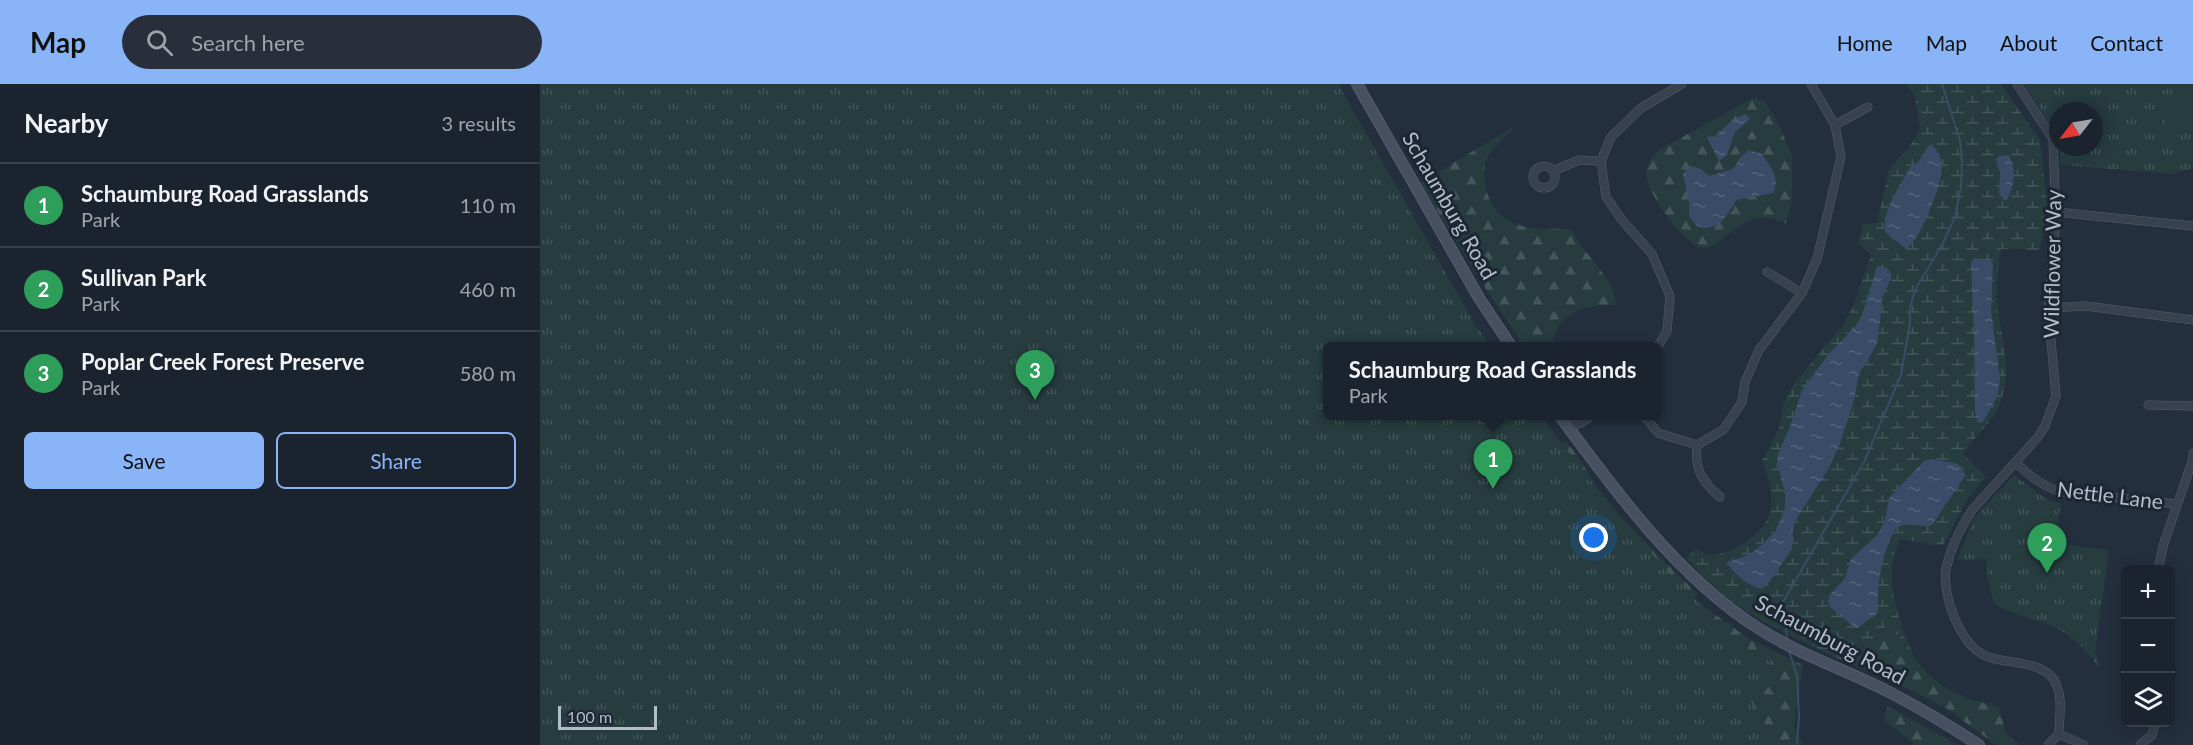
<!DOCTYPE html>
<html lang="en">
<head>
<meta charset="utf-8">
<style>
  :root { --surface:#1b232e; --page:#282f3a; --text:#f1f3f6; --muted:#a0a4aa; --line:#39404a; --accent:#8ab4f8 }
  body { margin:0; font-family:Lato,sans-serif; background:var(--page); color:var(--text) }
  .controls { position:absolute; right:18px; bottom:18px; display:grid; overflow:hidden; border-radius:9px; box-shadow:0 3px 15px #0003 }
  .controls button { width:54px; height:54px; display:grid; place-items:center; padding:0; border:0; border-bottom:2px solid var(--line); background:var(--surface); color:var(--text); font:30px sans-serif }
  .compass { position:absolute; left:1509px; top:18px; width:54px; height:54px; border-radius:50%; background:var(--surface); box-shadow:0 3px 15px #0003; rotate:239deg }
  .scale { position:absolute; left:18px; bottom:15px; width:99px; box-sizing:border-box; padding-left:6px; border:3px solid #b4bcc9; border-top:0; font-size:16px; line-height:21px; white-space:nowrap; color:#b4bcc9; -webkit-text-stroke:4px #1d2633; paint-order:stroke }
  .you { position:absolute; left:1054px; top:454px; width:21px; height:21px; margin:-15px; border:4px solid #fff; border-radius:50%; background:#1a73e8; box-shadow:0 0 0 9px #1a73e833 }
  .badge { display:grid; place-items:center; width:39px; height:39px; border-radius:50%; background:var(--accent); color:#fff; font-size:20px; font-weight:700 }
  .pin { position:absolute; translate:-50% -50px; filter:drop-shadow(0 2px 3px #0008) }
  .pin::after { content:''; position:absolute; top:32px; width:21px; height:18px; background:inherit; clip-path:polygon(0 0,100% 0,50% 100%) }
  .popup { position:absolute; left:783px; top:258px; width:339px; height:78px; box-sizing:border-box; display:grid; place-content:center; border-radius:9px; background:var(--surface); filter:drop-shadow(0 2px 4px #0005); font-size:20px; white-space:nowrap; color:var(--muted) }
  .popup b { font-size:22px; color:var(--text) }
  .popup::after { content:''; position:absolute; left:50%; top:100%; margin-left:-12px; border:12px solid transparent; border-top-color:var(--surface) }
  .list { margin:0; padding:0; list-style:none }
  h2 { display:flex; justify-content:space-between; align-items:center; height:78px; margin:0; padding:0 24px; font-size:26px }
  h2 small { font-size:20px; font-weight:400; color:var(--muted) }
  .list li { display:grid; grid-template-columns:39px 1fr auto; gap:18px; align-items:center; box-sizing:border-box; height:84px; padding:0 24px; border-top:2px solid var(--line) }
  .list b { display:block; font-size:22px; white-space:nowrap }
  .list p { margin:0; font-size:20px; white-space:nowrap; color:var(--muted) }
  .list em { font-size:20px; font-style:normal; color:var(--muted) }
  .actions { display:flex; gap:12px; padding:18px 24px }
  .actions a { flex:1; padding:14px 0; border:2px solid var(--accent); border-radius:9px; text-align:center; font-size:21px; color:var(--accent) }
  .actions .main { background:var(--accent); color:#111 }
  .icon { flex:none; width:33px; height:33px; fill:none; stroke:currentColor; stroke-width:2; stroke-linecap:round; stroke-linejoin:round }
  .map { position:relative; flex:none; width:1653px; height:661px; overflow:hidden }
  header { display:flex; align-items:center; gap:36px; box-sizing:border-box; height:84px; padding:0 30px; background:var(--accent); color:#111 }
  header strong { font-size:28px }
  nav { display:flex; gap:33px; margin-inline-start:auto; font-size:21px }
  .search { width:420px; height:54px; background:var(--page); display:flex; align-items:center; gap:15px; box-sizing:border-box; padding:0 21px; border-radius:33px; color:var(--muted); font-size:22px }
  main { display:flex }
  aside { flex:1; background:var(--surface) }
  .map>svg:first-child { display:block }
</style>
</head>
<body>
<header>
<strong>Map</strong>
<div class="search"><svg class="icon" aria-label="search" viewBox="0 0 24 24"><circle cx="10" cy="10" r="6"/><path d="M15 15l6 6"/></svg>Search here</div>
<nav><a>Home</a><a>Map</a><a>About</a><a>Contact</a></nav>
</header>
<main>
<aside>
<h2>Nearby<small>3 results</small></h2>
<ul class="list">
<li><span class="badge" style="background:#2e9e5b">1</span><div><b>Schaumburg Road Grasslands</b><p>Park</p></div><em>110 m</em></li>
<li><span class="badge" style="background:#2e9e5b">2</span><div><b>Sullivan Park</b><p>Park</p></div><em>460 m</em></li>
<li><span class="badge" style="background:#2e9e5b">3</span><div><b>Poplar Creek Forest Preserve</b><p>Park</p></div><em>580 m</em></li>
</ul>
<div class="actions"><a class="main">Save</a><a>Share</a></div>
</aside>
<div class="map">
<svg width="1653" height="661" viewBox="0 0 1653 661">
  <defs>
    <pattern id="forest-firs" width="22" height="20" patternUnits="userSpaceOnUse" patternTransform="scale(1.5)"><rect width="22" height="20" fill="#263c3f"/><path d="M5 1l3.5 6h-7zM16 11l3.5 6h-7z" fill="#435659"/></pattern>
    <pattern id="wetland-marsh" width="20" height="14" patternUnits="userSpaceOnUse" patternTransform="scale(1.5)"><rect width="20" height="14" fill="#263c3f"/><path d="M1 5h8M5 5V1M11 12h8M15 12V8" fill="none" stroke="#435659"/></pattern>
    <pattern id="park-tufts" width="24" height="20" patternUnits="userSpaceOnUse" patternTransform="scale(1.5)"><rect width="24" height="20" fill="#263c3f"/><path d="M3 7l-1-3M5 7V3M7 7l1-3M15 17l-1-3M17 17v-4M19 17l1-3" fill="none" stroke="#435659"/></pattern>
    <pattern id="water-ripples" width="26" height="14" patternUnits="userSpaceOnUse" patternTransform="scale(1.5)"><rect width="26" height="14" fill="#394c67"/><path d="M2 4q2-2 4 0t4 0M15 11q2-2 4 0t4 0" fill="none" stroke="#53647b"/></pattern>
  </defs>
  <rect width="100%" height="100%" fill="#242f3e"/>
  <g fill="url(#forest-firs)">
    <path d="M 1213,14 L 1225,18 L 1237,37 L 1252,71 L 1252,117 L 1246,139 C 1238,137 1227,132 1219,134 C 1196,137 1178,165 1164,164 C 1145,163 1107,109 1106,91 C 1106,81 1111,74 1117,67 Z"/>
    <path d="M 978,40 C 969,49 957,59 949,70 C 938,89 947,121 964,134 C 969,138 979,141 986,143 C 1001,147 1016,143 1032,146 C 1044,172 1075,194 1076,221 C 1049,219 1013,229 1013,262 L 984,262 L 944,202 L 880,99 Z"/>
    <path d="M 1023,357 C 1035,362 1049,392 1058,405 C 1088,443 1123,476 1158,510 L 1153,513 L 1145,513 L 1025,372 Z"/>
    <polygon points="1159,519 1211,556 1263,581 1254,642 1263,661 1071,661"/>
    <path d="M 1350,538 C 1368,565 1386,597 1418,610 C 1430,616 1445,619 1459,623 L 1466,650 L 1480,661 L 1456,661 L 1406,624 L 1364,603 L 1310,580 Z"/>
    <polygon points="1348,622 1412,658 1417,661 1375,661 1344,636"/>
  </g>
  <path fill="url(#wetland-marsh)" d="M 1367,0 L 1461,0 L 1500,56 L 1507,122 L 1500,166 L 1461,165 C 1459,182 1456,198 1457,216 C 1460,249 1473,285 1461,317 C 1453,339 1435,351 1423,370 L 1446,393 L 1428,414 L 1403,462 L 1360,455 C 1340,497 1361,539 1376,578 L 1350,538 L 1310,580 C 1265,559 1214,538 1176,504 C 1165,495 1156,484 1146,474 L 1156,465 C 1161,467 1168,471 1173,471 C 1193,469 1222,451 1229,432 C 1235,413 1229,394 1222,377 L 1239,344 L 1244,319 L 1255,298 L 1303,241 L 1313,223 L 1331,171 L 1318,159 L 1323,140 L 1337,139 L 1349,85 L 1368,65 L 1380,45 L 1375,13 Z"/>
  <g fill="url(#park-tufts)">
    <polygon points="0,0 798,0 936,242 951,262 788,262 788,332 1001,332 1043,387 1099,455 1129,489 1150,507 1188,557 1230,573 1234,600 1209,615 1239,661 0,661"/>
    <polygon points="1484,0 1653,0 1653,84 1632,90 1520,81 1520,63 1554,63 1554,27 1518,27 1518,53"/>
    <path d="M 1474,391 L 1508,416 L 1521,420 L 1515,455 L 1533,462 L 1569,466 L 1555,567 L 1560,585 C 1547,567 1533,551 1512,542 C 1500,536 1462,528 1456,520 C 1448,508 1448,490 1446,475 L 1417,476 L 1434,434 Z"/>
  </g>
  <polygon fill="#263c3f" points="1627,13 1653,16 1653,48 1624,44"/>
  <g fill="url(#water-ripples)">
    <path d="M 1206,30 L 1210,35 L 1195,48 L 1187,71 L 1179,77 L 1167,54 L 1169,52 L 1176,53 C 1185,41 1191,36 1206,30 Z"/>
    <path d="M 1391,60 C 1398,66 1401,72 1402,81 C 1404,96 1380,158 1366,165 L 1345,148 L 1345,134 L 1352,115 L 1370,83 L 1379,77 L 1388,62 Z"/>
    <path d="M 1208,66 L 1222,70 C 1230,83 1241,93 1233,109 L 1196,116 C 1187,132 1178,149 1157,142 L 1149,132 L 1149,119 L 1143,89 L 1151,82 L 1161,85 L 1169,92 L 1193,85 L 1200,74 Z"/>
    <path d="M 1469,71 C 1477,86 1474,102 1467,116 L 1464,116 L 1459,110 L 1460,89 L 1456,75 L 1459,72 Z"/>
    <polygon points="1434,174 1450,176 1453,180 1451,227 1460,294 1459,305 1457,313 1444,337 1440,339 1437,336 1435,327 1434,255 1431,179"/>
    <path d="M 1340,182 L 1347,184 L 1352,192 L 1343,212 L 1337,260 L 1319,290 L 1314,316 L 1300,360 L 1289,384 L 1255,437 L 1253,446 L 1252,465 L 1227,501 L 1221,505 C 1209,502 1192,489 1187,478 L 1206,472 L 1216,466 L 1236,447 L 1245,424 L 1245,410 L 1237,377 L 1238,370 L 1250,343 L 1262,306 L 1288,271 L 1315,243 L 1322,231 L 1337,183 Z"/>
    <path d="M 1391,375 L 1414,379 L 1422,383 L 1425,391 L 1423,395 L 1392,441 C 1379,445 1368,435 1355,445 C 1341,471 1337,500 1338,529 L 1317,544 L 1314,543 L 1290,523 L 1288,517 L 1290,511 L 1305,494 L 1311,475 L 1338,450 L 1345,436 L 1349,414 L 1384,377 Z"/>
  </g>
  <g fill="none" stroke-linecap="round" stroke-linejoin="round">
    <g stroke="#394c67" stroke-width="2">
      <polyline points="1247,555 1243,518 1324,378 1361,291 1370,239 1370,224 1375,206 1402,161 1415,133 1421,103 1422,78 1420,57 1402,0"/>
      <polyline points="1249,567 1257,592 1259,631 1257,661"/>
    </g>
    <g stroke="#565f6c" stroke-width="9">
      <g id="street">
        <path d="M 1477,0 L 1513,55 L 1516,134 L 1508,224 L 1516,312 L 1505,342 L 1498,353 L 1432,426 C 1421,443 1410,466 1406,485 C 1402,512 1420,561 1446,572 C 1467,581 1499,575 1514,596 C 1524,612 1519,633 1519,650 L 1508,661"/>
        <polyline points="1295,41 1328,23"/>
        <circle cx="1004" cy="93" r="11"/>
        <polyline points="1013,87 1039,76 1061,77"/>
        <polyline points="1516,128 1653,142"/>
        <polyline points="1227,188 1262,209"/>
        <polyline points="1508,224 1546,222 1653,236"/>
        <polyline points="1118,262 1127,247 1130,212 1112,170 1082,136 1066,113 1061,77 1071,53 1101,24 1142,0"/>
        <polyline points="1608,321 1653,322"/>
        <polyline points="1104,332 1118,349 1157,361 1183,346 1202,318 1205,298 1219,266 1262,209 1277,175 1301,73 1295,41 1271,0"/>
        <polyline points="1028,343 1041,339 1051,332"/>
        <path d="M 1157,361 C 1154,384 1162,398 1180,413"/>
        <path d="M 1476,379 C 1490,392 1502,402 1521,408 L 1637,420"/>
        <polyline points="1618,486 1623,462 1653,375 1653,369"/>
        <polyline points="1519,650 1544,661"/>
        <polyline points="1600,661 1612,651 1616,638"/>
      </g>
    </g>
    <g stroke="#565f6c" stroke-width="12">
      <g id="secondary">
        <polyline points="817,0 939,214 971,262"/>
        <path d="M 1020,332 C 1075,407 1138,493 1218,544 C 1258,570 1306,586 1349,608 C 1380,624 1410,642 1439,661"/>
      </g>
    </g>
    <use href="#street" stroke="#38414e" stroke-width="8"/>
    <use href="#secondary" stroke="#465061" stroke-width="10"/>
  </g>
  <g text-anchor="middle" stroke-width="6" stroke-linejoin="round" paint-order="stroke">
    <g font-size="21" fill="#b4bcc9" stroke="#1d2633">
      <text transform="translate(909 122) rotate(60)" y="7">Schaumburg Road</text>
      <text transform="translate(1513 180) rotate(-89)" y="7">Wildflower Way</text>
      <text transform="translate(1570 412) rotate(7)" y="7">Nettle Lane</text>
      <text transform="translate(1290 556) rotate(28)" y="7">Schaumburg Road</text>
    </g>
  </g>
</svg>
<div class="controls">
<button>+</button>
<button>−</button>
<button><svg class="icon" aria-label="layers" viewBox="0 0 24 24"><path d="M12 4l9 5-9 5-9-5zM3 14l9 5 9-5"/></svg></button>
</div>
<svg class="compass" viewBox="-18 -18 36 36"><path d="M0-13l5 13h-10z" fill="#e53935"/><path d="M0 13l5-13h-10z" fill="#a0a4aa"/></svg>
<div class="scale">100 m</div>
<div class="you"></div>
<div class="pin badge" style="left:953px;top:405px;background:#2e9e5b">1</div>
<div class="popup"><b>Schaumburg Road Grasslands</b>Park</div>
<div class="pin badge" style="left:1507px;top:489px;background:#2e9e5b">2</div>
<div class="pin badge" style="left:495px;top:316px;background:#2e9e5b">3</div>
</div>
</main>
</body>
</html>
